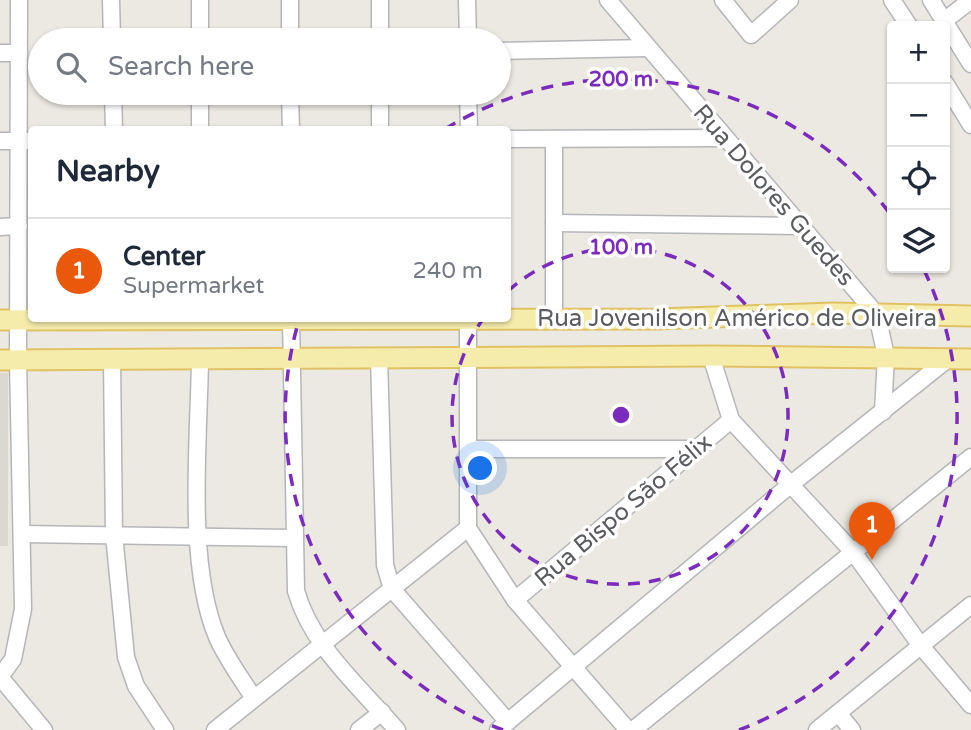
<!DOCTYPE html>
<html lang="en">
<head>
<meta charset="utf-8">
<style>
  :root { --surface:#fff; --page:#f2f2f3; --text:#1f2937; --muted:#747a83; --line:#e0e1e3; --accent:#ea580c }
  body { margin:0; font-family:"Varela Round",sans-serif; background:var(--page); color:var(--text) }
  .controls { position:absolute; right:21px; top:21px; display:grid; overflow:hidden; border-radius:7px; box-shadow:0 2px 5px #0004 }
  .controls button { width:63px; height:63px; display:grid; place-items:center; padding:0; border:0; border-bottom:2px solid var(--line); background:var(--surface); color:var(--text); font:35px sans-serif }
  .you { position:absolute; left:481px; top:469px; width:24px; height:24px; margin:-18px; border:5px solid #fff; border-radius:50%; background:#1a73e8; box-shadow:0 0 0 10px #1a73e833 }
  .badge { display:grid; place-items:center; width:46px; height:46px; border-radius:50%; background:var(--accent); color:#fff; font-size:23px; font-weight:700 }
  .pin { position:absolute; translate:-50% -58px; filter:drop-shadow(0 2px 4px #0008) }
  .pin::after { content:''; position:absolute; top:37px; width:24px; height:21px; background:inherit; clip-path:polygon(0 0,100% 0,50% 100%) }
  .list { margin:0; padding:0; list-style:none }
  h2 { display:flex; justify-content:space-between; align-items:center; height:91px; margin:0; padding:0 28px; font-size:30px }
  h2 small { font-size:23px; font-weight:400; color:var(--muted) }
  .list li { display:grid; grid-template-columns:46px 1fr auto; gap:21px; align-items:center; box-sizing:border-box; height:105px; padding:0 28px; border-top:2px solid var(--line) }
  .list b { display:block; font-size:26px; white-space:nowrap }
  .list p { margin:0; font-size:23px; white-space:nowrap; color:var(--muted) }
  .list em { font-size:23px; font-style:normal; color:var(--muted) }
  .icon { flex:none; width:38px; height:38px; fill:none; stroke:currentColor; stroke-width:2; stroke-linecap:round; stroke-linejoin:round }
  .map { position:relative; flex:none; width:971px; height:730px; overflow:hidden }
  .search { position:absolute; background:var(--surface); box-shadow:0 2px 5px #0004; left:28px; top:28px; width:483px; height:77px; display:flex; align-items:center; gap:18px; box-sizing:border-box; padding:0 24px; border-radius:38px; color:var(--muted); font-size:26px }
  .panel { position:absolute; background:var(--surface); box-shadow:0 2px 5px #0004; left:28px; top:126px; width:483px; height:196px; border-radius:7px }
  .map>svg:first-child { display:block }
</style>
</head>
<body>
<div class="map">
<svg width="971" height="730" viewBox="0 0 971 730">
  <rect width="100%" height="100%" fill="#ebe9e1"/>
  <rect fill="#dad8cf" x="0" y="373" width="8" height="173"/>
  <g fill="none" stroke-linecap="round" stroke-linejoin="round">
    <g stroke="#b4b6ba" stroke-width="19">
      <g id="minor">
        <polyline points="111,0 112,40"/>
        <polyline points="290,0 290,40"/>
        <polyline points="467,0 468,40"/>
        <polyline points="608,0 877,315 886,356 883,412"/>
        <polyline points="723,0 751,35 790,0"/>
        <polyline points="892,0 909,26"/>
        <polyline points="931,0 971,64"/>
        <polyline points="944,21 971,0"/>
        <polyline points="200,40 200,0"/>
        <polyline points="380,40 380,0"/>
        <polyline points="499,51 648,48"/>
        <polyline points="0,53 19,53"/>
        <polyline points="945,83 971,125"/>
        <polyline points="113,93 114,130"/>
        <polyline points="290,93 291,130"/>
        <polyline points="468,93 469,130"/>
        <polyline points="200,130 200,93"/>
        <polyline points="380,130 380,93"/>
        <polyline points="508,139 725,138"/>
        <polyline points="0,141 32,141"/>
        <polyline points="554,223 803,226"/>
        <polyline points="0,227 19,226"/>
        <path d="M 291,318 L 296,591 C 312,647 360,687 397,730"/>
        <polyline points="468,318 468,528 515,600 628,730"/>
        <polyline points="554,319 554,139"/>
        <polyline points="711,356 731,420 854,553 921,646 971,705"/>
        <polyline points="379,358 385,565 392,589 508,722"/>
        <polyline points="112,359 114,535 126,657 136,686 165,730"/>
        <path d="M 200,359 C 199,440 186,563 217,637 C 226,658 241,678 253,697"/>
        <polyline points="471,449 698,449"/>
        <polyline points="22,534 295,538"/>
        <polyline points="515,600 731,420"/>
        <polyline points="0,677 13,659 23,609 18,360 19,0"/>
        <polyline points="0,677 44,730"/>
        <polyline points="838,713 852,730"/>
        <polyline points="215,730 468,528"/>
        <polyline points="359,730 382,712"/>
        <polyline points="498,730 790,485 949,358"/>
        <polyline points="633,730 971,457"/>
        <polyline points="817,730 971,605"/>
      </g>
    </g>
    <g stroke="#e0c265" stroke-width="23">
      <g id="major">
        <polyline points="0,320 657,319 833,313 971,316"/>
        <polyline points="0,360 711,356 971,359"/>
      </g>
    </g>
    <use href="#minor" stroke="#fff" stroke-width="16"/>
    <use href="#major" stroke="#f5ecac" stroke-width="19"/>
  </g>
  <g fill="none" stroke="#7b2cbf" stroke-width="3.5" stroke-dasharray="12 9">
    <path d="M508 291A168 168 0 1 1 483 319"/>
    <path d="M503 730A336 336 0 0 1 299 320M445 129A336 336 0 0 1 891 215M924 270A336 336 0 0 1 739 730"/>
  </g>
  <g text-anchor="middle" stroke-width="7" stroke-linejoin="round" paint-order="stroke">
    <g font-size="24" fill="#5a5c60" stroke="#fff">
      <text transform="translate(774 195) rotate(49)" y="8">Rua Dolores Guedes</text>
      <text x="737" y="326">Rua Jovenilson Américo de Oliveira</text>
      <text transform="translate(623 510) rotate(-40)" y="8">Rua Bispo São Félix</text>
    </g>
  </g>
  <circle cx="621" cy="415" r="10" fill="#7b2cbf" stroke="#fff" stroke-width="3.5"/>
  <g font-size="21" text-anchor="middle" font-weight="bold" fill="#7b2cbf" stroke="#fff" stroke-width="7" stroke-linejoin="round" paint-order="stroke">
    <text x="621" y="86">200 m</text>
    <text x="621" y="254">100 m</text>
  </g>
</svg>
<div class="controls">
<button>+</button>
<button>−</button>
<button><svg class="icon" aria-label="locate" viewBox="0 0 24 24"><circle cx="12" cy="12" r="6"/><path d="M12 2v4M12 18v4M2 12h4M18 12h4"/></svg></button>
<button><svg class="icon" aria-label="layers" viewBox="0 0 24 24"><path d="M12 4l9 5-9 5-9-5zM3 14l9 5 9-5"/></svg></button>
</div>
<div class="you"></div>
<div class="pin badge" style="left:872px;top:560px">1</div>
<div class="search"><svg class="icon" aria-label="search" viewBox="0 0 24 24"><circle cx="10" cy="10" r="6"/><path d="M15 15l6 6"/></svg>Search here</div>
<section class="panel">
<h2>Nearby<small></small></h2>
<ul class="list">
<li><span class="badge">1</span><div><b>Center</b><p>Supermarket</p></div><em>240 m</em></li>
</ul>
</section>
</div>
</body>
</html>
